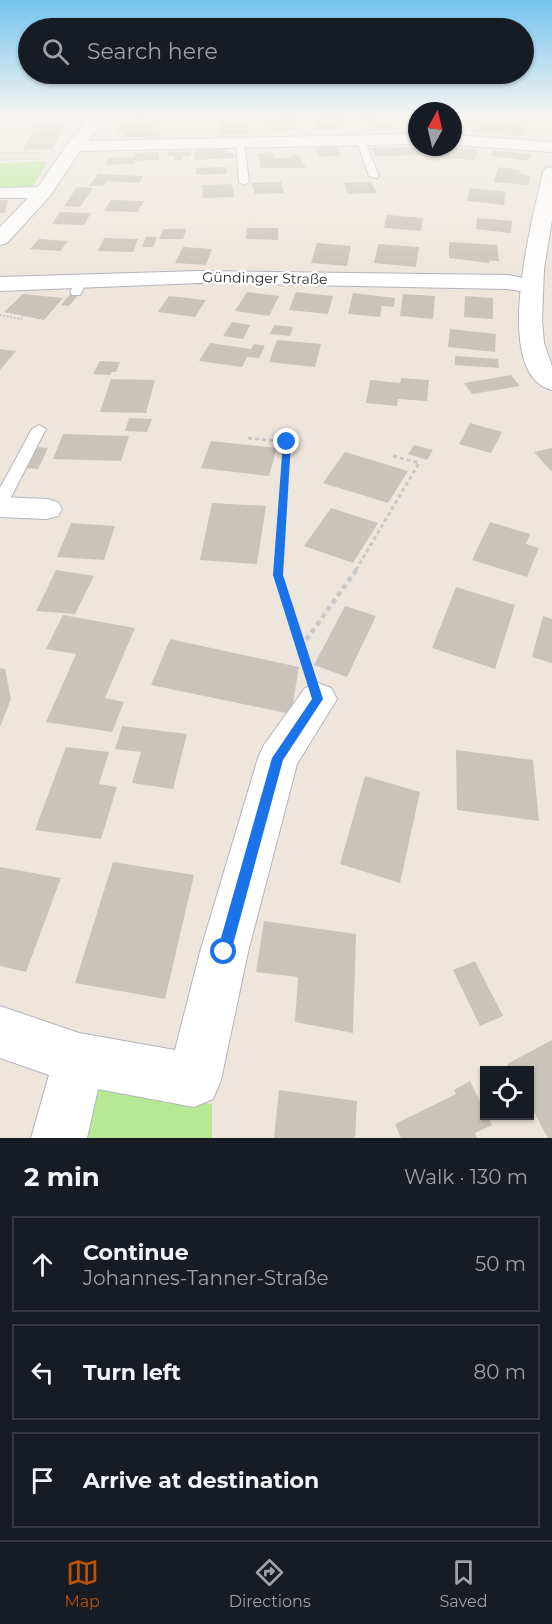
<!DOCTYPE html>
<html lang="en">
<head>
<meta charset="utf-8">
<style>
  :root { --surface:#171b24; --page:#242831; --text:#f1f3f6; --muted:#9ea1a6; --line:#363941; --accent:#b45309 }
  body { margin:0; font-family:Montserrat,sans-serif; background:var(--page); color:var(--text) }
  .controls { position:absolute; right:18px; bottom:18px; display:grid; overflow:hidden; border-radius:0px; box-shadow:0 2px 4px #0004 }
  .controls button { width:54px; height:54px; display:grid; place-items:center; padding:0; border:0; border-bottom:2px solid var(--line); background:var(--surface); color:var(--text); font:30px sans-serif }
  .compass { position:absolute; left:408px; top:102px; width:54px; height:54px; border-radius:50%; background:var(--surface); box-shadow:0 2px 4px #0004; rotate:8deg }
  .stop { position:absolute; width:18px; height:18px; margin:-14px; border:4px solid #1a73e8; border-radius:50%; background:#fff }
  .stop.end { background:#1a73e8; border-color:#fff; box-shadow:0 2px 6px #0008 }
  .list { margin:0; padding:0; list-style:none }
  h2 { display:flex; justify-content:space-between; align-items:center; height:78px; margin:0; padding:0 24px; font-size:26px }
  h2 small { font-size:20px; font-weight:400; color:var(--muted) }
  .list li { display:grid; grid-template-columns:39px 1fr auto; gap:18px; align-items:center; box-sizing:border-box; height:96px; margin:0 12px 12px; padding:0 12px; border:2px solid var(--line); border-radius:0px }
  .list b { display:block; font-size:22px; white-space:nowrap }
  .list p { margin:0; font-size:20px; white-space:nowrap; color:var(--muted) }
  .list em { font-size:20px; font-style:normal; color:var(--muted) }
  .icon { flex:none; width:33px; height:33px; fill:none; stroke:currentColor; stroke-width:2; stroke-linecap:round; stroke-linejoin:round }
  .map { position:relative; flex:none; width:552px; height:1138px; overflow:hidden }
  .search { position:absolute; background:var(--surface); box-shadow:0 2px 4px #0004; left:18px; right:18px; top:18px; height:66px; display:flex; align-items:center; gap:15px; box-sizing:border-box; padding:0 21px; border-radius:33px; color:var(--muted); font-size:22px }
  .sheet { height:402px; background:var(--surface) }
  nav { display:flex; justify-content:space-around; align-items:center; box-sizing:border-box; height:84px; border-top:2px solid var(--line); background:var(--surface); font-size:16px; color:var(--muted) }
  nav a { display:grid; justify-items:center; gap:3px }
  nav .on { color:var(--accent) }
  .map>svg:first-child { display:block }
</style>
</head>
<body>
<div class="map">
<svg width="552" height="1138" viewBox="0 0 552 1138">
  <rect width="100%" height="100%" fill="#eee6dd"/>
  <g fill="#b7e995">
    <polygon points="40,161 47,162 32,188 0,188 0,163"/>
    <polygon points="91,1082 212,1104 212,1138 79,1138"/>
  </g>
  <g fill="#c9c4bb">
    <polygon points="136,116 157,116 156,119 147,119 145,121 133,121"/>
    <polygon points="281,116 296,116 298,123 283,123 284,126 295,125 297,130 275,131 274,126 268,126 267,119 282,118"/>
    <polygon points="343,116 345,122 330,122 336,124 338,129 315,130 313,117"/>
    <polygon points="356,116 380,116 381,119 387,119 392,128 372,128 367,119 358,120"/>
    <polygon points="230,120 231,126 246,125 248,134 220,135 218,121"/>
    <polygon points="37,124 65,124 52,149 23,150"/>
    <polygon points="142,124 141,126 155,126 152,131 162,132 159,138 122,137 125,133 116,133 121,125"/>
    <polygon points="478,124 523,126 524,136 502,135 502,132 473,133 473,128 479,129"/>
    <polygon points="337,147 340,156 319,157 315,148"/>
    <polygon points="372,147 428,147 418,155 375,156"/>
    <polygon points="437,147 453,147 478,150 475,160 432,157"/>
    <polygon points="227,149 227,153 234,153 234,158 195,160 194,150"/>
    <polygon points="493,150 531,154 528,161 491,156"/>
    <polygon points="170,151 185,152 192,151 190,156 183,156 181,160 173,160 175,156 167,156"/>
    <polygon points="159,152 159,160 135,161 134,164 107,165 108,158 135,157 135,153"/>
    <polygon points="272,152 274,158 292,158 291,155 298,154 306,168 261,168 258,153"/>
    <polygon points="226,167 227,174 196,175 196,168"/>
    <polygon points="498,167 520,170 519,174 530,176 528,185 494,182"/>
    <polygon points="98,174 117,175 143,176 139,183 107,181 103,186 89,186"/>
    <polygon points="281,182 284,193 255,194 252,183"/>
    <polygon points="371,182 377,193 348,194 344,183"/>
    <polygon points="232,184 234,197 203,198 202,185"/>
    <polygon points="77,187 93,188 80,207 64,206"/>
    <polygon points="470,188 506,192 504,205 467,201"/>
    <polygon points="0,200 8,200 5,213 0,213"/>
    <polygon points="111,200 144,201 138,212 104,211"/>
    <polygon points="60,212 91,213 84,225 52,224"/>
    <polygon points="387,215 423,218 421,231 384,228"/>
    <polygon points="477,218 512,221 511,233 476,229"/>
    <polygon points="247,228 278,228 278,240 246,239"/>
    <polygon points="164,229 186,229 183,239 159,239"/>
    <polygon points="146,237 157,237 153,247 142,247"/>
    <polygon points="104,238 138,239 133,252 98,251"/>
    <polygon points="39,239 68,241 60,251 30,249"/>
    <polygon points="449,242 497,245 499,261 489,261 489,263 449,258"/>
    <polygon points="317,243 351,246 347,266 311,263"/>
    <polygon points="378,244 419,247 416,267 374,263"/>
    <polygon points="183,247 212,249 206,265 175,263"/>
    <polygon points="73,291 80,293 69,306 61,305"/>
    <polygon points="247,292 279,296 269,316 235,311"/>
    <polygon points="296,292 333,296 328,314 289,310"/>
    <polygon points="353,293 395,298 394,307 382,306 380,317 348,314"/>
    <polygon points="23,294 63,298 44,320 4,312"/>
    <polygon points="403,294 435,296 433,319 400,316"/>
    <polygon points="169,296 206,300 195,317 158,312"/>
    <polygon points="465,296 493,298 493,319 464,317"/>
    <polygon points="232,322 250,325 243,339 223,336"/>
    <polygon points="274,325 293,327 290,336 270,334"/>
    <polygon points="450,329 496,334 495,352 448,347"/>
    <polygon points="277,340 321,344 315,367 269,362"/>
    <polygon points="210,343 251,349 254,344 265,346 259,358 247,357 242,367 199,361"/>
    <polygon points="0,349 16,351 0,370"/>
    <polygon points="455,356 498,359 499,368 455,365"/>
    <polygon points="100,361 120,362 116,372 112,372 110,375 93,374"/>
    <polygon points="511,375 520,386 472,394 464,383"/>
    <polygon points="401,378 429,380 427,401 398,399 397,406 366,403 370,380 400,383"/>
    <polygon points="111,379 155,380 146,413 100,412"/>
    <polygon points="129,418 152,419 147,432 125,431"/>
    <polygon points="470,423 502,432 491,453 459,444"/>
    <polygon points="63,434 129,436 121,461 53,459"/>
    <polygon points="211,441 277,448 269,476 201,468"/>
    <polygon points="414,445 433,450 427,460 408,454"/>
    <polygon points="35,447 48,448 38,469 25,468"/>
    <polygon points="552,448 552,472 534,452"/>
    <polygon points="345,452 408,471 388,503 323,483"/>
    <polygon points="212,503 266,506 257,564 200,560"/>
    <polygon points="331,508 378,523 353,563 304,546"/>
    <polygon points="490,522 530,534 526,544 539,548 527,577 472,560"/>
    <polygon points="71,523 115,526 104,560 57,557"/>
    <polygon points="56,570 94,576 75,614 36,611"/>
    <polygon points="456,587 515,605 495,669 432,648"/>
    <polygon points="345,606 376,616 347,677 314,665"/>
    <polygon points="63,615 135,628 105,698 124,702 112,732 46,722 76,654 46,649"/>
    <polygon points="543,616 552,619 552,663 532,657"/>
    <polygon points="170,639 299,667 291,714 151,685"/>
    <polygon points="0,668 5,669 11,699 0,727"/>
    <polygon points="122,726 187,734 173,789 132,783 141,752 115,749"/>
    <polygon points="66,747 109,752 99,784 117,787 101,839 35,830"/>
    <polygon points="456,750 533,760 539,821 457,810"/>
    <polygon points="365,776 420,792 400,883 340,864"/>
    <polygon points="113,862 194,875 165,999 75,983"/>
    <polygon points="0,867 61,878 26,972 0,966"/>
    <polygon points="264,921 356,934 353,1033 295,1022 298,977 256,972"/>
    <polygon points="475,961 503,1016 480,1026 453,970"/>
    <polygon points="552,1040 552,1138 548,1138 530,1105 530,1070 510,1070 507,1064"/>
    <polygon points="470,1081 484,1110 484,1116 487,1116 492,1125 475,1133 477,1138 401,1138 395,1124 456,1094 454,1090"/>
    <polygon points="279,1090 357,1101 355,1138 274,1138"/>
  </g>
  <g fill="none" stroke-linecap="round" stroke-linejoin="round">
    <g stroke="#b1b5c0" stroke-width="2">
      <g id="lane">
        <polygon points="360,136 364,139 379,176 377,178 369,176 356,139"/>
        <polygon points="240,139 244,142 249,182 244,185 239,182 236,142"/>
        <polygon points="82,276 88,280 80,295 72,295 70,292 78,277"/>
        <polygon points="39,425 46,429 8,503 6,507 0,508 0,488 32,429"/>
      </g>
    </g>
    <g stroke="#b1b5c0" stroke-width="2">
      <g id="street">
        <polygon points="0,116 109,116 88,141 417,134 417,144 80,151 50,196 7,243 0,245 0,227 28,198 0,198 0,188 38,187 68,143 87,122 0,122"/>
        <polygon points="453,135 552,142 552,152 453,145"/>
        <polygon points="199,271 508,275 539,281 542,286 539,291 531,293 508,289 199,283 0,291 0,277"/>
        <polygon points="0,497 47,499 58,502 62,509 58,516 47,519 0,517"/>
        <polygon points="318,683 331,688 337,699 297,764 248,952 221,1080 213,1099 194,1107 98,1089 87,1138 31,1138 49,1075 0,1058 0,1006 79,1033 175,1050 200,952 258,758 264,745 305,688"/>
      </g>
    </g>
    <g stroke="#b1b5c0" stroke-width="2">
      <path id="secondary" d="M 552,167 L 552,220 L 544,269 L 542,320 L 544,343 L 552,366 L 552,390 C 489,374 534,215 543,172 L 546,168 Z"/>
    </g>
    <g stroke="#c8c8c8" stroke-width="2" stroke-dasharray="2 1.5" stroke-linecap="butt">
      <polyline points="0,153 44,153"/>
      <polyline points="0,160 39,159"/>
      <polyline points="0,315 21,319 24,316"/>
    </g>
    <g stroke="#c8c8c8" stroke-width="3" stroke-dasharray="4 3" stroke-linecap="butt">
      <polyline points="248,438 287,442 278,570"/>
      <polyline points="356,570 419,463 393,456"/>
    </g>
    <g stroke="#c8c8c8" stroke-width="4.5" stroke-dasharray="5 4" stroke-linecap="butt">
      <polyline points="278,569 278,575 309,671"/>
      <polyline points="301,647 357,569"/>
    </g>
    <use href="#lane" fill="#fff" fill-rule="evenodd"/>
    <use href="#street" fill="#fff" fill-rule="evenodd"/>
    <use href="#secondary" fill="#fff" fill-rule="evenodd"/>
  </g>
  <linearGradient id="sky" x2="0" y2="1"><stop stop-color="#74c4ef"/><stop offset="0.42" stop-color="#f7f4f0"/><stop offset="1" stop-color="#f7f4f0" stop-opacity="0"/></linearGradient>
  <rect width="552" height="275" fill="url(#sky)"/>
  <polygon fill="#1a73e8" points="287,440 291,442 283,575 323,699 283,760 231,952 229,957 224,959 219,957 217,952 272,758 312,699 273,575 283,442"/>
  <g text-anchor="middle" stroke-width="5" stroke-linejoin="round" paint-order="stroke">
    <g font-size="14" fill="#2c2c2c" stroke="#fff">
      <text transform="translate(265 278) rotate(1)" y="5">Gündinger Straße</text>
    </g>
  </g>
</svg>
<div class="controls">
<button><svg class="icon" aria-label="locate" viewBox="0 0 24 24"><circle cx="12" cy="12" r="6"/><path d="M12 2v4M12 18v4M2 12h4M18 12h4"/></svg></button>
</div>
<svg class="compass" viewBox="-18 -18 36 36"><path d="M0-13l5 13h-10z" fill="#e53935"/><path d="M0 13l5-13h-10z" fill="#9ea1a6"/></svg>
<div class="stop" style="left:224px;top:952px"></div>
<div class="stop end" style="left:287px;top:442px"></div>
<div class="search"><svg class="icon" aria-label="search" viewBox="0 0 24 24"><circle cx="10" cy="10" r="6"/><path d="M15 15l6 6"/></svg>Search here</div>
</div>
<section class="sheet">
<h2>2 min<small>Walk · 130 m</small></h2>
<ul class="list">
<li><svg class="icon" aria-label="ahead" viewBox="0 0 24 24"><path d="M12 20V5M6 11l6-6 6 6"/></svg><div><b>Continue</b><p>Johannes-Tanner-Straße</p></div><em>50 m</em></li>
<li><svg class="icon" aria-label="left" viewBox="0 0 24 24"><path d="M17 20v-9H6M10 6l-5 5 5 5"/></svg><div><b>Turn left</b></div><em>80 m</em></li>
<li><svg class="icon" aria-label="arrive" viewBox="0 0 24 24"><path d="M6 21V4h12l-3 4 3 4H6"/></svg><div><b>Arrive at destination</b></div></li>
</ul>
</section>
<nav>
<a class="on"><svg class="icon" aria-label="map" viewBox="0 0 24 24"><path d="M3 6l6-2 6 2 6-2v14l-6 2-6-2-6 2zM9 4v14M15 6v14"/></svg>Map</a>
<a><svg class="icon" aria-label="directions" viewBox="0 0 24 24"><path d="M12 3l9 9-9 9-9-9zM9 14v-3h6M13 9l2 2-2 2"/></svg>Directions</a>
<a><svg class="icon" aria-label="saved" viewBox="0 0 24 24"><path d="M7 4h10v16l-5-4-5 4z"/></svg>Saved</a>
</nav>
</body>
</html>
